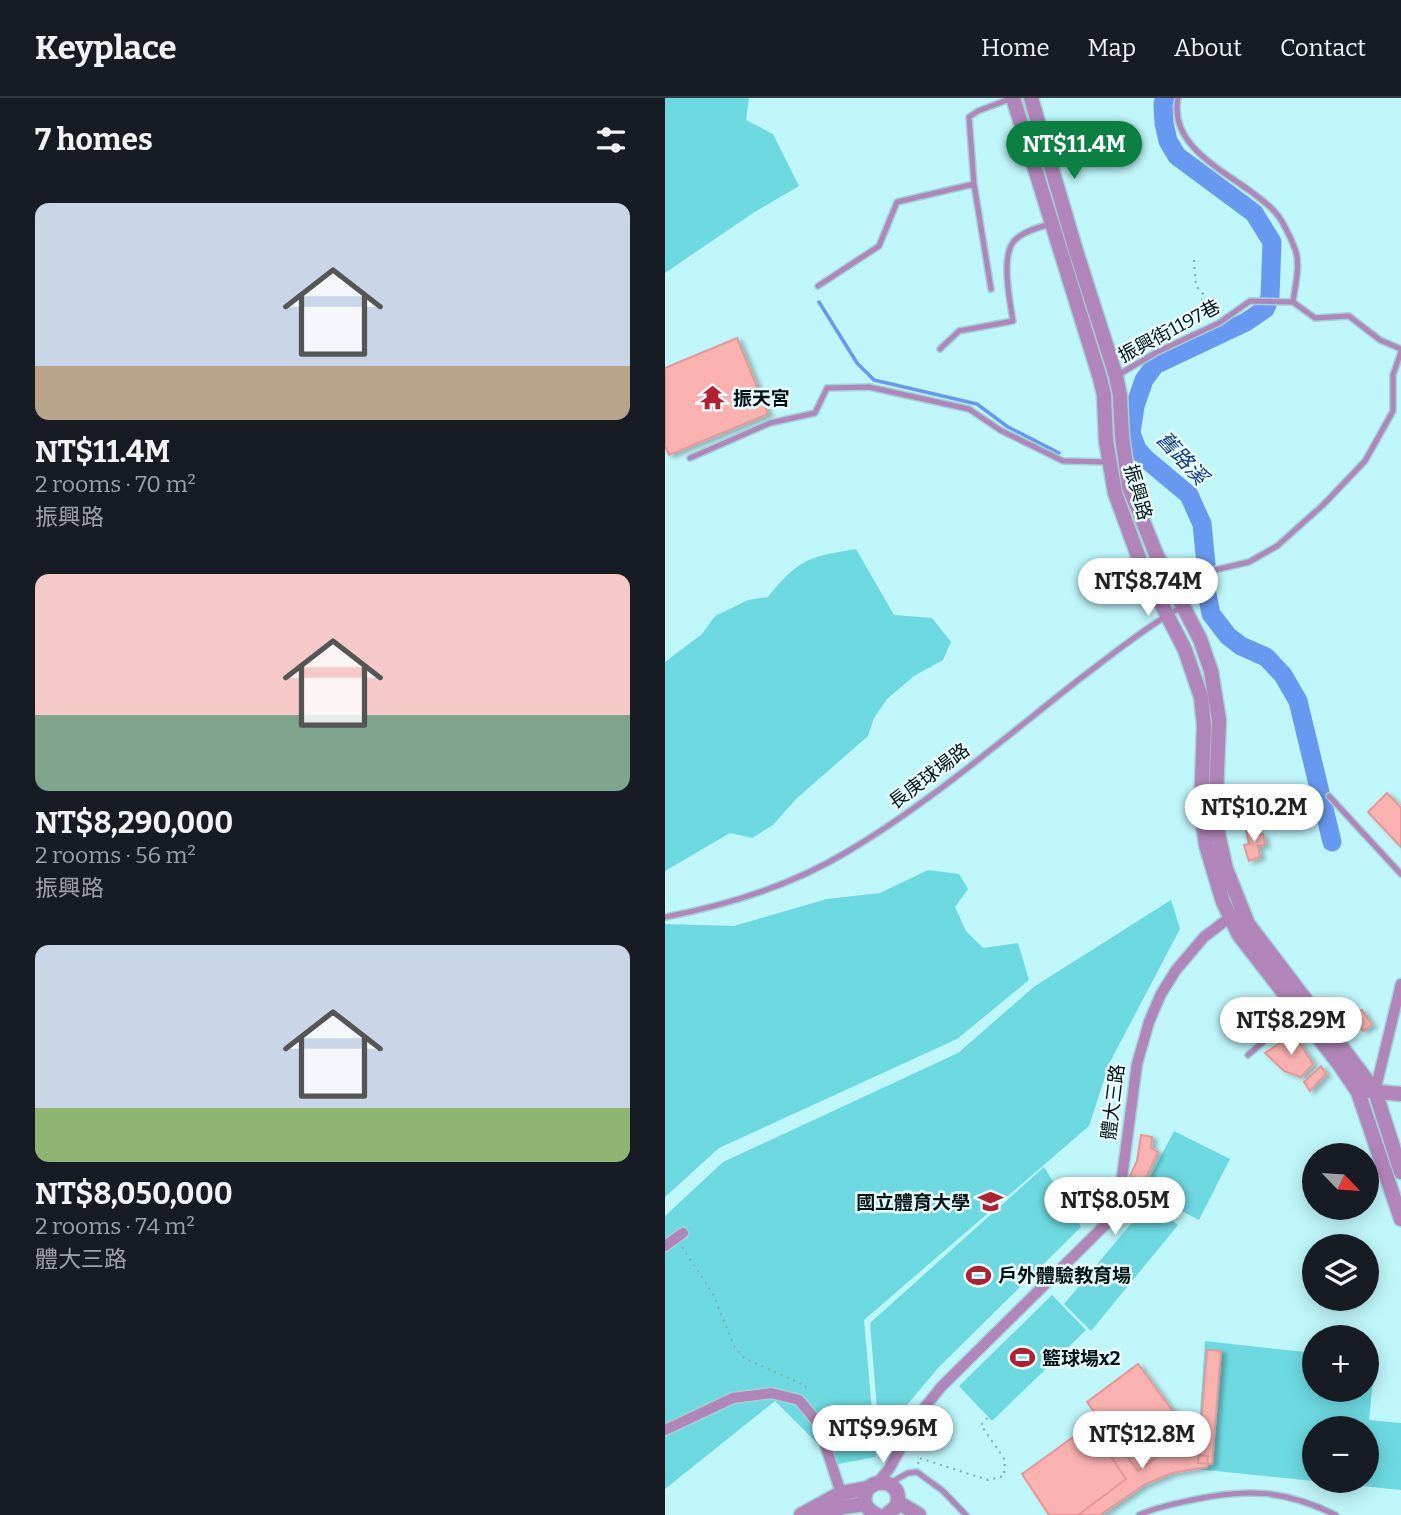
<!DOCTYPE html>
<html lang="en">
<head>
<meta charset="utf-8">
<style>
  body { margin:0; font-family:Bitter,"Noto Sans TC",serif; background:#242831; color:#f1f3f6; height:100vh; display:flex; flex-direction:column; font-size:26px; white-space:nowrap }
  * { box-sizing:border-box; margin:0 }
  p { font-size:23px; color:#9ea1a6 }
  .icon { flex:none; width:38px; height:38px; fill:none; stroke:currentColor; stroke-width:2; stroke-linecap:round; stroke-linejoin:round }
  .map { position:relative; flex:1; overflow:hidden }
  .sheet { display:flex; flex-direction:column; background:#171b24; width:665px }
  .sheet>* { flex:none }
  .needle { width:46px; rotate:115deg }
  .fabs { position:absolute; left:637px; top:1045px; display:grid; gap:14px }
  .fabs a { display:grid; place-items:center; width:77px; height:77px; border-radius:50%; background:#171b24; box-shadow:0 4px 18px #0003; font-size:35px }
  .price { position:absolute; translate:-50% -60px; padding:0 16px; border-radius:24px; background:#fff; color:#222; font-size:23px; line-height:46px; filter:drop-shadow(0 2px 4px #0008) }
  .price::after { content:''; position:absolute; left:50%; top:42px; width:21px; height:16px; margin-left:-10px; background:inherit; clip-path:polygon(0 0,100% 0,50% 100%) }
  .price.active { background:#0b8043; color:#fff }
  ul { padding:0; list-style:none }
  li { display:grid; align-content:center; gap:14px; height:371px; padding:0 35px }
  li span { display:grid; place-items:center; height:217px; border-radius:14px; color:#555 }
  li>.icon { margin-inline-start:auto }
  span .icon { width:126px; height:126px; fill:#fffc; stroke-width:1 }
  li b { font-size:30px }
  h2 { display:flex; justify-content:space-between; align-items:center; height:84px; padding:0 35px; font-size:30px }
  header { display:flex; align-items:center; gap:42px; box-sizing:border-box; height:98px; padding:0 35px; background:#171b24; border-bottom:2px solid #363941 }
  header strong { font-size:33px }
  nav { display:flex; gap:38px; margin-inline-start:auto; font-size:24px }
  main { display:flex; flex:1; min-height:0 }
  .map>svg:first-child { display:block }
  .green { fill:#6cd9e0; fill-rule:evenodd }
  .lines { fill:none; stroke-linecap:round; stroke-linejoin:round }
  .stream { stroke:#6899f0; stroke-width:3.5 }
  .river { stroke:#6899f0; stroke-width:19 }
  .building { fill:#fab2b0; stroke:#e69795; stroke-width:2; filter:url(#shadow) }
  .service-casing { stroke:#a0d2d6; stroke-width:8 }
  .minor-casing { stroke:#a0d2d6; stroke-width:13 }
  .tertiary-casing { stroke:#a0d2d6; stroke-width:17 }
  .path { stroke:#80acaf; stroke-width:2; stroke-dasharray:2 5; stroke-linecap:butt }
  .service { stroke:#b185b9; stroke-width:5 }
  .minor { stroke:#b185b9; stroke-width:10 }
  .tertiary { stroke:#b185b9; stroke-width:14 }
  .labels { text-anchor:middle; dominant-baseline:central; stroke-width:5; stroke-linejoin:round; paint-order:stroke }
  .street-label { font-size:19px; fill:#011517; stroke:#eafcfd }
  .poi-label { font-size:19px; font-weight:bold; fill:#011517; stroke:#eafcfd; text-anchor:start }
  .water-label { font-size:21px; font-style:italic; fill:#103a86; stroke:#eafcfd }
</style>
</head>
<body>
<header>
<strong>Keyplace</strong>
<nav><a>Home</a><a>Map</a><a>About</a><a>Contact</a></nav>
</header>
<main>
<section class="sheet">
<h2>7 homes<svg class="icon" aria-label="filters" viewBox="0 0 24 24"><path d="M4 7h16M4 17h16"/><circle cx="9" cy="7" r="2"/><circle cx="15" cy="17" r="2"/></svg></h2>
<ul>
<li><span style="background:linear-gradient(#c9d6e8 75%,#b9a48a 0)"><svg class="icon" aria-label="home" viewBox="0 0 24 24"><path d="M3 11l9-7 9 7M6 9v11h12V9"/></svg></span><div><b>NT$11.4M</b><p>2 rooms · 70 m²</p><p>振興路</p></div></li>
<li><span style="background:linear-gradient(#f6c9c9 65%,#7fa58c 0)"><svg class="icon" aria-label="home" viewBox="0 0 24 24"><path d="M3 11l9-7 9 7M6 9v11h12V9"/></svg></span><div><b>NT$8,290,000</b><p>2 rooms · 56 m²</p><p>振興路</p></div></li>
<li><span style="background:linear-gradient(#c9d6e8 75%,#8fb573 0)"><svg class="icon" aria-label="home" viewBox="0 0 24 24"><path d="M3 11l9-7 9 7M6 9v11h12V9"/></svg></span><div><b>NT$8,050,000</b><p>2 rooms · 74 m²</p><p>體大三路</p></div></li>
</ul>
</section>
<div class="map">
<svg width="736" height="1417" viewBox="0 0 736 1417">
  <defs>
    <filter id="shadow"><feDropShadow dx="4.5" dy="2.5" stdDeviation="2" flood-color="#0004"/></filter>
  </defs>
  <rect width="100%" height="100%" fill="#bef6fa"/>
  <!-- green -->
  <path class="green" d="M0 0H84L81 22 108 36 134 88 88 115 0 175Z
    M191 451 229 517 267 520 286 544 278 562 249 578 222 601 209 620 203 638 131 701 108 727 87 740 65 735 0 773V564L37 536 50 518 83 502 103 499C134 461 143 459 191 451Z
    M263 772 294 776 303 791 290 809 301 833 318 850 353 845 364 882 292 941 54 1050 0 1099V826L69 828 162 801 215 795Z
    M506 802 515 831 445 964 424 1028 199 1222 211 1359 173 1366 110 1303 0 1391V1118L58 1064 293 955 370 888Z
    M509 1033 565 1061 534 1122 478 1093Z
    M379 1069 416 1129 273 1270 232 1319 214 1336 205 1225Z
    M484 1104 513 1127 426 1233 399 1206Z
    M387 1197 421 1232 327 1323 294 1288Z
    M540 1243 649 1255V1292H702V1260L710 1261 704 1322 736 1325V1392L531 1371ZM649 1330H702V1382H649Z"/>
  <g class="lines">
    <!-- stream -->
    <path class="stream" d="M154 204 192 265 209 282 312 306 343 329 394 355"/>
    <!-- river -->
    <path class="river" d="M500 0 498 6 499 25 503 43 512 58 589 115 607 144 605 199 600 211 581 224 490 267 479 282 470 308 466 335 472 351 481 361 524 397 537 426 541 466 540 486 546 516 563 538 576 548 601 559 618 577 633 603 667 744"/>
  </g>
  <!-- building -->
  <path class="building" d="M72 240 103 316 4 357 0 348V270Z
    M722 695 736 710V749L703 714Z
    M590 728 592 738 598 736 600 747 593 748 595 759 584 763 579 747 584 746 581 732Z
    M697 912 707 927 698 933 687 917Z
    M629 936 648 966 636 979 619 973 600 955Z
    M656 968 661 976 645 993 639 984Z
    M476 1037 487 1039 486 1050 493 1054 479 1084 465 1078 472 1063Z
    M542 1252 556 1253 547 1366 533 1365Z
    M473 1266 524 1335 473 1373 422 1304Z
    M425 1327 461 1381 413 1417H384L357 1376Z
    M442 1331 473 1373 514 1342 523 1356 543 1358 542 1369 507 1375 479 1387 435 1417H413L461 1381 432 1338Z"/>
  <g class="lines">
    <defs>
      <path id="service" d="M513 0C502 56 578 79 609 113 617 121 626 140 630 151 636 166 630 188 628 204L650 220 684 218 715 242 736 251
        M309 86 326 191
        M153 188 214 148 232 104 309 86 304 19 313 13 345 1
        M275 251 294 233 348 223C345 204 335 156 350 142 359 133 374 129 386 126
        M453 277 492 254 554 225 585 203 628 204
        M25 360 105 325 150 315 162 290 204 289 304 311 335 332 398 363 444 364
        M503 478 528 477 584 464 612 448 658 407 700 363 728 313V277L736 254
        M664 698 736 776
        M0 819C63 807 125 788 180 755 259 709 336 643 407 587 442 560 477 532 516 509
        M583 957 633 914
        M225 1385 243 1375 252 1374 278 1393 301 1417
        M474 1417C491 1409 509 1406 527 1402 582 1390 620 1392 671 1417"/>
      <path id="minor" d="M710 993 736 886
        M0 1148 18 1135
        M0 1332 68 1300 106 1295 134 1302 153 1325 176 1395
        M213 1384 224 1371 256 1314 276 1289 440 1127 454 1102 472 966 484 924 496 896 511 872 539 839 564 820"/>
      <path id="tertiary" d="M348 0 435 280 439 297 441 343 450 395 476 466 520 552 536 599 539 628 536 711 541 747 558 804 574 837 674 966 693 994 736 1121
        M366 0 411 153 451 278 455 298 457 338 464 389 492 458 535 541 546 573 554 622 550 722 561 771 583 826 710 993 736 1074
        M705 993 736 996
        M233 1404 254 1417
        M136 1417 176 1395 203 1390
        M157 1417 178 1409 200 1406
        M212 1417C206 1414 202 1411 200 1405 194 1377 243 1378 231 1409L221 1417"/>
    </defs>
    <!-- service casing -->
    <use href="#service" class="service-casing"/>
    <!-- minor casing -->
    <use href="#minor" class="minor-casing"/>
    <!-- tertiary casing -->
    <use href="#tertiary" class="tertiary-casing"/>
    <!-- path -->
    <path class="path" d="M529 162 531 188 538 196 533 225
      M17 1149 48 1196 69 1248 79 1260 141 1288 139 1292
      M253 1366 254 1360 323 1382 339 1378 340 1362 316 1327 323 1319"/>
    <!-- service -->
    <use href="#service" class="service"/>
    <!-- minor -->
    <use href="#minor" class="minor"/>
    <!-- tertiary -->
    <use href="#tertiary" class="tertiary"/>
  </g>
  <!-- icons -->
  <defs>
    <symbol id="temple-bare" viewBox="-9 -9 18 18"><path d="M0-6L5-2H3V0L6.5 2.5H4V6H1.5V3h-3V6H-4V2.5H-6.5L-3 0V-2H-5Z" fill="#b32032" stroke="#eafcfd" stroke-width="2.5" paint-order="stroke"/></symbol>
    <symbol id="school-bare" viewBox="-9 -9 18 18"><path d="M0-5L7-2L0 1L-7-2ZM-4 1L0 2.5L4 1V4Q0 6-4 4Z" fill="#b32032" stroke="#eafcfd" stroke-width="2.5" paint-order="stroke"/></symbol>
    <symbol id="stadium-bare" viewBox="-9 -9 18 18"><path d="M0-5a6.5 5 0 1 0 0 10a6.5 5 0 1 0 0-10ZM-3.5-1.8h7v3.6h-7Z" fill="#b32032" stroke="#eafcfd" stroke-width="2.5" paint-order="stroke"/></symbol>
  </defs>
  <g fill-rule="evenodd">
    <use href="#temple-bare" x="30" y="282" width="35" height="35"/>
    <use href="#school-bare" x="308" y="1086" width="35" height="35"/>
    <use href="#stadium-bare" x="296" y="1160" width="35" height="35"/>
    <use href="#stadium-bare" x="340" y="1242" width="35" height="35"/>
  </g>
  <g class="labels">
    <!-- street labels -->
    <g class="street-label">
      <text transform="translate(504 233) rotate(-28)">振興街1197巷</text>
      <text transform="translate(473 394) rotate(74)">振興路</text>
      <text transform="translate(264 678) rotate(-37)">長庚球場路</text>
      <text transform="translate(448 1004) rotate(-83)">體大三路</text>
    </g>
    <!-- poi labels -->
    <g class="poi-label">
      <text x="68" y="300">振天宮</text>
      <text x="305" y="1104" text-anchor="end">國立體育大學</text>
      <text x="333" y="1177">戶外體驗教育場</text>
      <text x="377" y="1260">籃球場x2</text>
    </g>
    <!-- water labels -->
    <g class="water-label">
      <text transform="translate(517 360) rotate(47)">舊路溪</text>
    </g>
  </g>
</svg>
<div class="fabs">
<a><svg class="needle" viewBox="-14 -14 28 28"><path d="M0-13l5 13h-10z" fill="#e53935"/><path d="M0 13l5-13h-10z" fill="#9ea1a6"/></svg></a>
<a><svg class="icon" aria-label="layers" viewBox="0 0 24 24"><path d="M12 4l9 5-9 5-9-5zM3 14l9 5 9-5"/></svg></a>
<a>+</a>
<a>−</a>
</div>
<b class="price active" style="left:409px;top:83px">NT$11.4M</b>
<b class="price" style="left:483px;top:520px">NT$8.74M</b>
<b class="price" style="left:589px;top:746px">NT$10.2M</b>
<b class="price" style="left:626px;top:959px">NT$8.29M</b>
<b class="price" style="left:450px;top:1139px">NT$8.05M</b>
<b class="price" style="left:218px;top:1367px">NT$9.96M</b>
<b class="price" style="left:477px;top:1373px">NT$12.8M</b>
</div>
</main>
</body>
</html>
